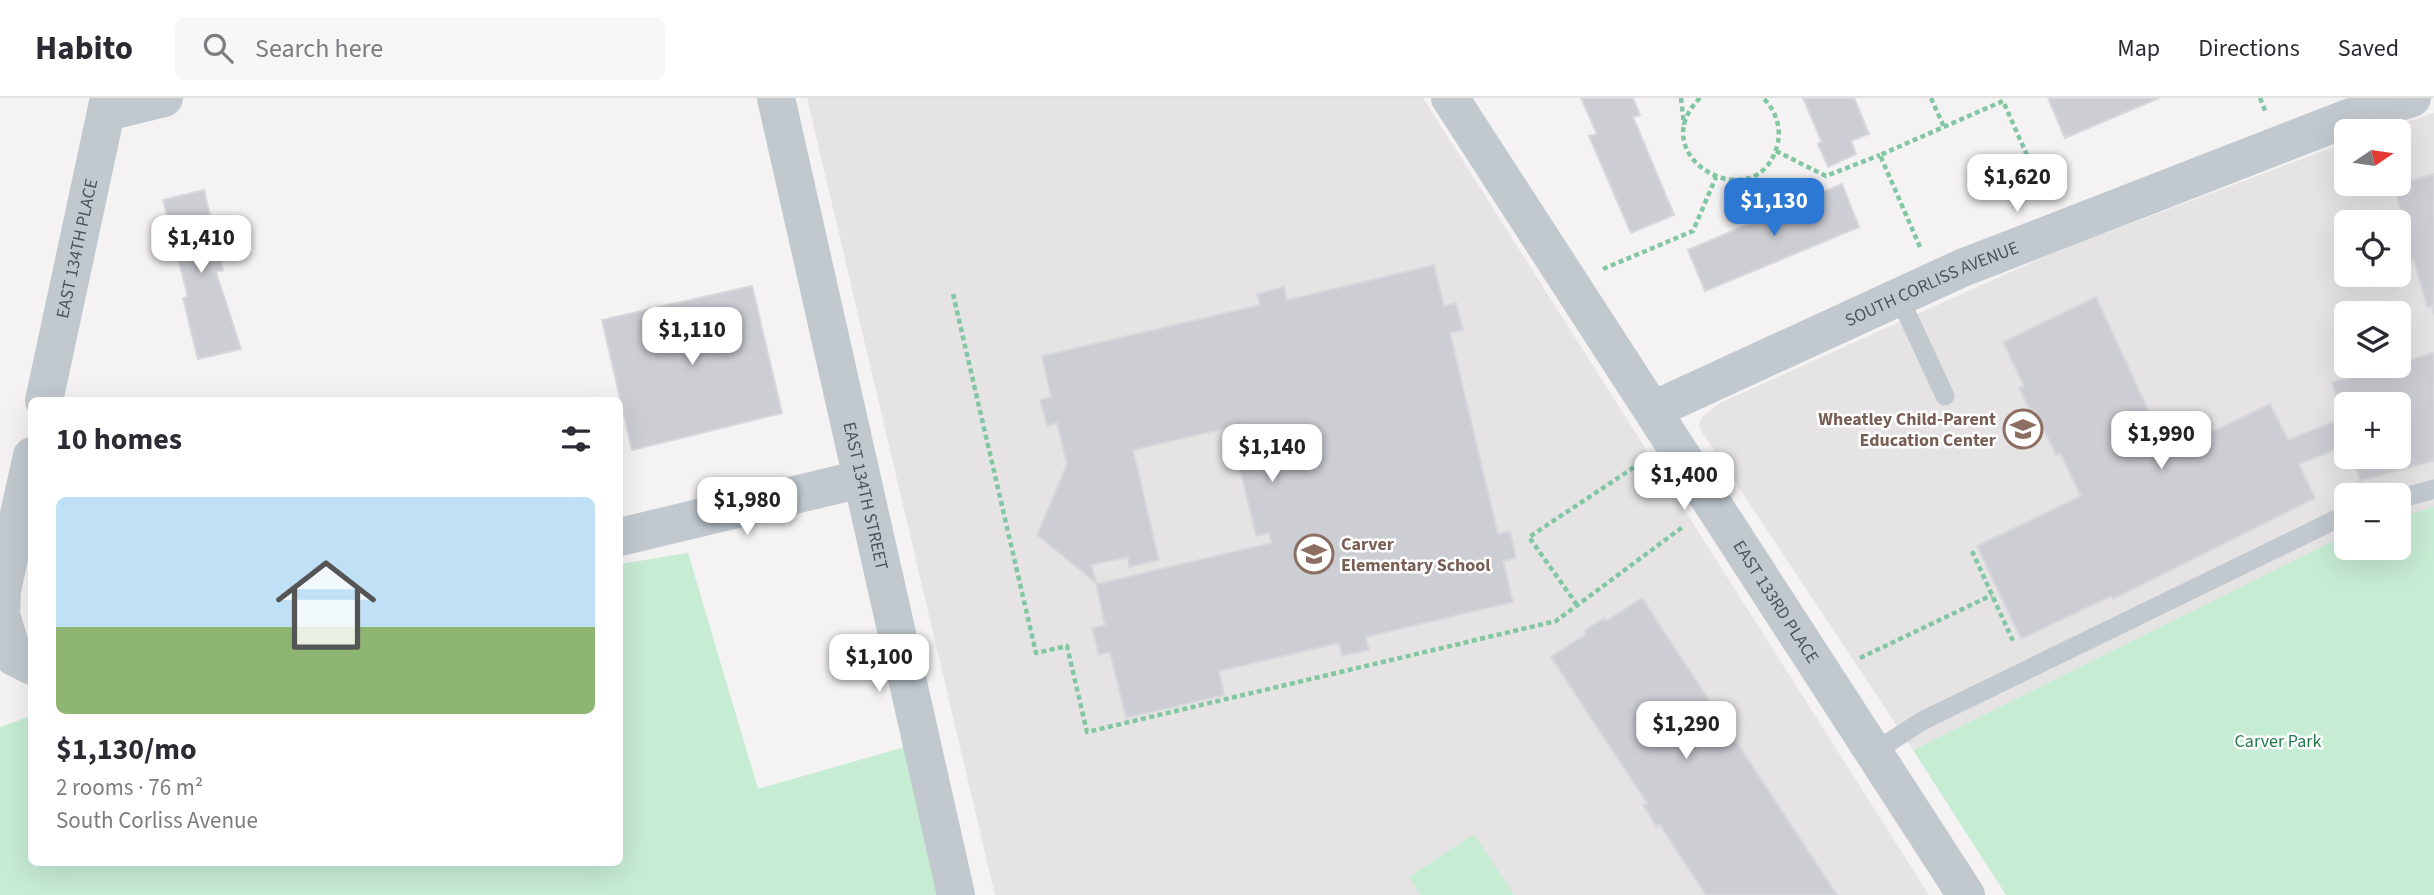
<!DOCTYPE html>
<html lang="en">
<head>
<meta charset="utf-8">
<style>
  body { margin:0; font-family:"Source Sans 3",sans-serif; background:#f7f7f7; color:#2b2b33; height:100vh; display:flex; flex-direction:column; font-size:26px; white-space:nowrap }
  * { box-sizing:border-box; margin:0 }
  p { font-size:23px; color:#7c7c81 }
  .icon { flex:none; width:38px; height:38px; fill:none; stroke:currentColor; stroke-width:2; stroke-linecap:round; stroke-linejoin:round }
  .map { position:relative; flex:1; overflow:hidden }
  .side { position:absolute; left:28px; top:299px; width:595px; height:469px; display:flex; flex-direction:column; background:#fff; border-radius:10px; box-shadow:0 7px 28px #0002 }
  .side>* { flex:none }
  .needle { width:46px; rotate:77deg }
  .tools { position:absolute; left:2334px; top:21px; display:grid; gap:14px }
  .tools a { display:grid; place-items:center; width:77px; height:77px; border-radius:10px; background:#fff; box-shadow:0 7px 28px #0002; font-size:35px }
  .price { position:absolute; translate:-50% -60px; padding:0 16px; border-radius:14px; background:#fff; color:#222; font-size:23px; line-height:46px; filter:drop-shadow(0 2px 4px #0008) }
  .price::after { content:''; position:absolute; left:50%; top:42px; width:21px; height:16px; margin-left:-10px; background:inherit; clip-path:polygon(0 0,100% 0,50% 100%) }
  .price.on { background:#2d78d3; color:#fff }
  ul { padding:0; list-style:none }
  li { display:grid; align-content:center; gap:14px; height:371px; padding:0 28px }
  li span { display:grid; place-items:center; height:217px; border-radius:10px; color:#555 }
  li>.icon { margin-inline-start:auto }
  span .icon { width:126px; height:126px; fill:#fffc; stroke-width:1 }
  li b { font-size:30px }
  h2 { display:flex; justify-content:space-between; align-items:center; height:84px; padding:0 28px; font-size:30px }
  header { display:flex; align-items:center; gap:42px; box-sizing:border-box; height:98px; padding:0 35px; background:#fff; border-bottom:2px solid #e1e1e2 }
  header strong { font-size:33px }
  nav { display:flex; gap:38px; margin-inline-start:auto; font-size:24px }
  .search { width:490px; height:63px; background:#f7f7f7; display:flex; align-items:center; gap:18px; box-sizing:border-box; padding:0 24px; border-radius:10px; color:#7c7c81; font-size:26px }
  .map>svg:first-child { display:block }
  .education { fill:#e5e3e3; fill-rule:evenodd }
  .green { fill:#c6ecd4 }
  .building { fill:#cdced4; stroke:#d7d8dc; stroke-width:2; fill-rule:evenodd }
  .lines { fill:none; stroke-linecap:round; stroke-linejoin:round }
  .path { stroke:#81c7a4; stroke-width:4.5; stroke-dasharray:5 3.5; stroke-linecap:butt }
  .service { stroke:#c1c9cf; stroke-width:19 }
  .minor { stroke:#c1c9cf; stroke-width:38 }
  .labels { text-anchor:middle; dominant-baseline:central; stroke-width:5; stroke-linejoin:round; paint-order:stroke }
  .street-label { font-size:18px; fill:#4b555e; stroke:#fff }
  .education-label { font-size:18px; font-weight:bold; fill:#785e54; stroke:#fff; text-anchor:end }
  .park-label { font-size:18px; fill:#227a4c; stroke:#fff }
</style>
</head>
<body>
<header>
<strong>Habito</strong>
<div class="search"><svg class="icon" aria-label="search" viewBox="0 0 24 24"><circle cx="10" cy="10" r="6"/><path d="M15 15l6 6"/></svg>Search here</div>
<nav><a>Map</a><a>Directions</a><a>Saved</a></nav>
</header>
<div class="map">
<svg width="2434" height="797" viewBox="0 0 2434 797">
  <rect width="100%" height="100%" fill="#f4f2f2"/>
  <!-- education -->
  <path class="education" d="M807 0H1423L1929 797H995Z
    M2434 15V409L2399 419V397H2347V436L1913 652 1702 334 1699 328 1702 319 1720 305 2053 155 2347 44V86H2399V33H2377ZM2347 124H2399V177H2347ZM2347 215H2399V268H2347ZM2347 306H2399V359H2347Z"/>
  <!-- green -->
  <path class="green" d="M2434 409V797H2006L1913 652 2347 436V450H2399V419Z
    M688 455 758 691 905 649 942 797H0V629L31 618 32 765H620V466Z
    M1474 736 1514 797H1421L1409 779Z"/>
  <!-- building -->
  <path class="building" d="M1581 0H1633L1640 17 1633 19 1674 117 1631 135 1589 38 1597 36Z
    M1803 0H1854L1869 36 1851 43 1856 56 1828 69 1818 46 1822 44Z
    M2048 0H2159L2065 40Z
    M2434 76V217L2432 208 2427 209 2414 162H2409L2402 136 2406 135 2394 87Z
    M1842 86 1859 129 1705 193 1688 152Z
    M204 92 223 172 216 174 241 251 198 261 183 200 188 199 163 102Z
    M1434 167 1444 208 1456 205 1463 232 1450 235 1498 436 1510 433 1516 460 1503 463 1513 504 1366 539 1369 552 1342 558 1339 545 1219 573 1224 597 1126 620 1110 554 1099 557 1092 530 1105 527 1096 485 1037 437 1067 366 1057 325 1047 328 1040 302 1051 299 1042 258 1260 207 1257 196 1284 189 1287 202ZM1244 326 1246 336 1233 340 1256 438 1269 435 1271 445 1097 486 1091 467 1128 459 1129 469 1159 462 1133 352Z
    M752 188 782 315 632 352 602 222Z
    M2096 199 2168 355 2270 306 2288 342 2343 320 2332 284 2399 268V265L2434 255V363L2360 383 2353 359H2399V306H2347V347L2299 366 2315 400 2113 501 2111 498 2021 541 1977 448 2081 398 2060 355 2056 357 2035 313 2031 314 2019 290 2024 288 2003 244Z
    M1642 500 1837 797H1706L1660 727 1657 729 1643 707 1647 705 1551 559 1586 536 1584 533 1604 520 1606 523Z"/>
  <g class="lines">
    <!-- path -->
    <path class="path" d="M1681 0 1684 27
      M1700 0C1639 60 1761 125 1778 44 1781 28 1775 11 1763 0
      M1931 0 1944 29
      M2260 0 2266 15
      M1776 53 1826 78 1880 57
      M1920 149 1880 57 2003 3 2046 100
      M1603 171 1693 133 1716 79
      M953 196 1036 555 1067 548 1087 634 1556 523 1684 428
      M1972 453 2013 543
      M1577 507 1529 439 1642 364
      M1860 560 1992 497"/>
    <!-- service -->
    <path class="service" d="M1899 199 1945 298
      M2399 401 2434 391
      M1874 654 1922 623 2347 416"/>
    <!-- minor -->
    <g class="minor">
      <path id="s1" d="M776 0 956 797"/>
      <path id="s2" d="M1450 0 1966 797"/>
      <path d="M107 14 164 0"/>
      <path id="s3" d="M44 303 109 0"/>
      <path id="s4" d="M1653 312 1962 170 2351 19 2412 0"/>
      <path d="M32 358 2 492 1 517 14 559 32 568"/>
      <path d="M620 439 861 381"/>
    </g>
  </g>
  <!-- icons -->
  <defs>
    <symbol id="school-ring" viewBox="-11 -11 22 22"><circle r="9.5" fill="#fff" stroke="#8d6e63" stroke-width="1.5"/><path d="M0-5L7-2L0 1L-7-2ZM-4 1L0 2.5L4 1V4Q0 6-4 4Z" fill="#8d6e63"/></symbol>
  </defs>
  <g fill-rule="evenodd">
    <use href="#school-ring" x="2001" y="309" width="44" height="44"/>
    <use href="#school-ring" x="1292" y="434" width="44" height="44"/>
  </g>
  <g class="labels">
    <!-- street labels -->
    <g class="street-label">
      <text stroke="none"><textPath href="#s3" startOffset="156">EAST 134TH PLACE</textPath></text>
      <text stroke="none"><textPath href="#s4" startOffset="306">SOUTH CORLISS AVENUE</textPath></text>
      <text stroke="none"><textPath href="#s1" startOffset="408">EAST 134TH STREET</textPath></text>
      <text stroke="none"><textPath href="#s2" startOffset="600">EAST 133RD PLACE</textPath></text>
    </g>
    <!-- education labels -->
    <g class="education-label">
      <text x="1996" y="321">Wheatley Child-Parent<tspan x="1996" dy="21">Education Center</tspan></text>
      <text x="1341" y="446" text-anchor="start">Carver<tspan x="1341" dy="21">Elementary School</tspan></text>
    </g>
    <!-- park labels -->
    <g class="park-label">
      <text x="2278" y="643">Carver Park</text>
    </g>
  </g>
</svg>
<div class="tools">
<a><svg class="needle" viewBox="-14 -14 28 28"><path d="M0-13l5 13h-10z" fill="#e53935"/><path d="M0 13l5-13h-10z" fill="#7c7c81"/></svg></a>
<a><svg class="icon" aria-label="locate" viewBox="0 0 24 24"><circle cx="12" cy="12" r="6"/><path d="M12 2v4M12 18v4M2 12h4M18 12h4"/></svg></a>
<a><svg class="icon" aria-label="layers" viewBox="0 0 24 24"><path d="M12 4l9 5-9 5-9-5zM3 14l9 5 9-5"/></svg></a>
<a>+</a>
<a>−</a>
</div>
<b class="price" style="left:2017px;top:116px">$1,620</b>
<b class="price on" style="left:1774px;top:140px">$1,130</b>
<b class="price" style="left:201px;top:177px">$1,410</b>
<b class="price" style="left:692px;top:269px">$1,110</b>
<b class="price" style="left:2161px;top:373px">$1,990</b>
<b class="price" style="left:1272px;top:386px">$1,140</b>
<b class="price" style="left:1684px;top:414px">$1,400</b>
<b class="price" style="left:747px;top:439px">$1,980</b>
<b class="price" style="left:879px;top:596px">$1,100</b>
<b class="price" style="left:1686px;top:663px">$1,290</b>
<section class="side">
<h2>10 homes<svg class="icon" aria-label="filters" viewBox="0 0 24 24"><path d="M4 7h16M4 17h16"/><circle cx="9" cy="7" r="2"/><circle cx="15" cy="17" r="2"/></svg></h2>
<ul>
<li><span style="background:linear-gradient(#bfe0f5 60%,#8fb573 0)"><svg class="icon" aria-label="home" viewBox="0 0 24 24"><path d="M3 11l9-7 9 7M6 9v11h12V9"/></svg></span><div><b>$1,130/mo</b><p>2 rooms · 76 m²</p><p>South Corliss Avenue</p></div></li>
</ul>
</section>
</div>
</body>
</html>
